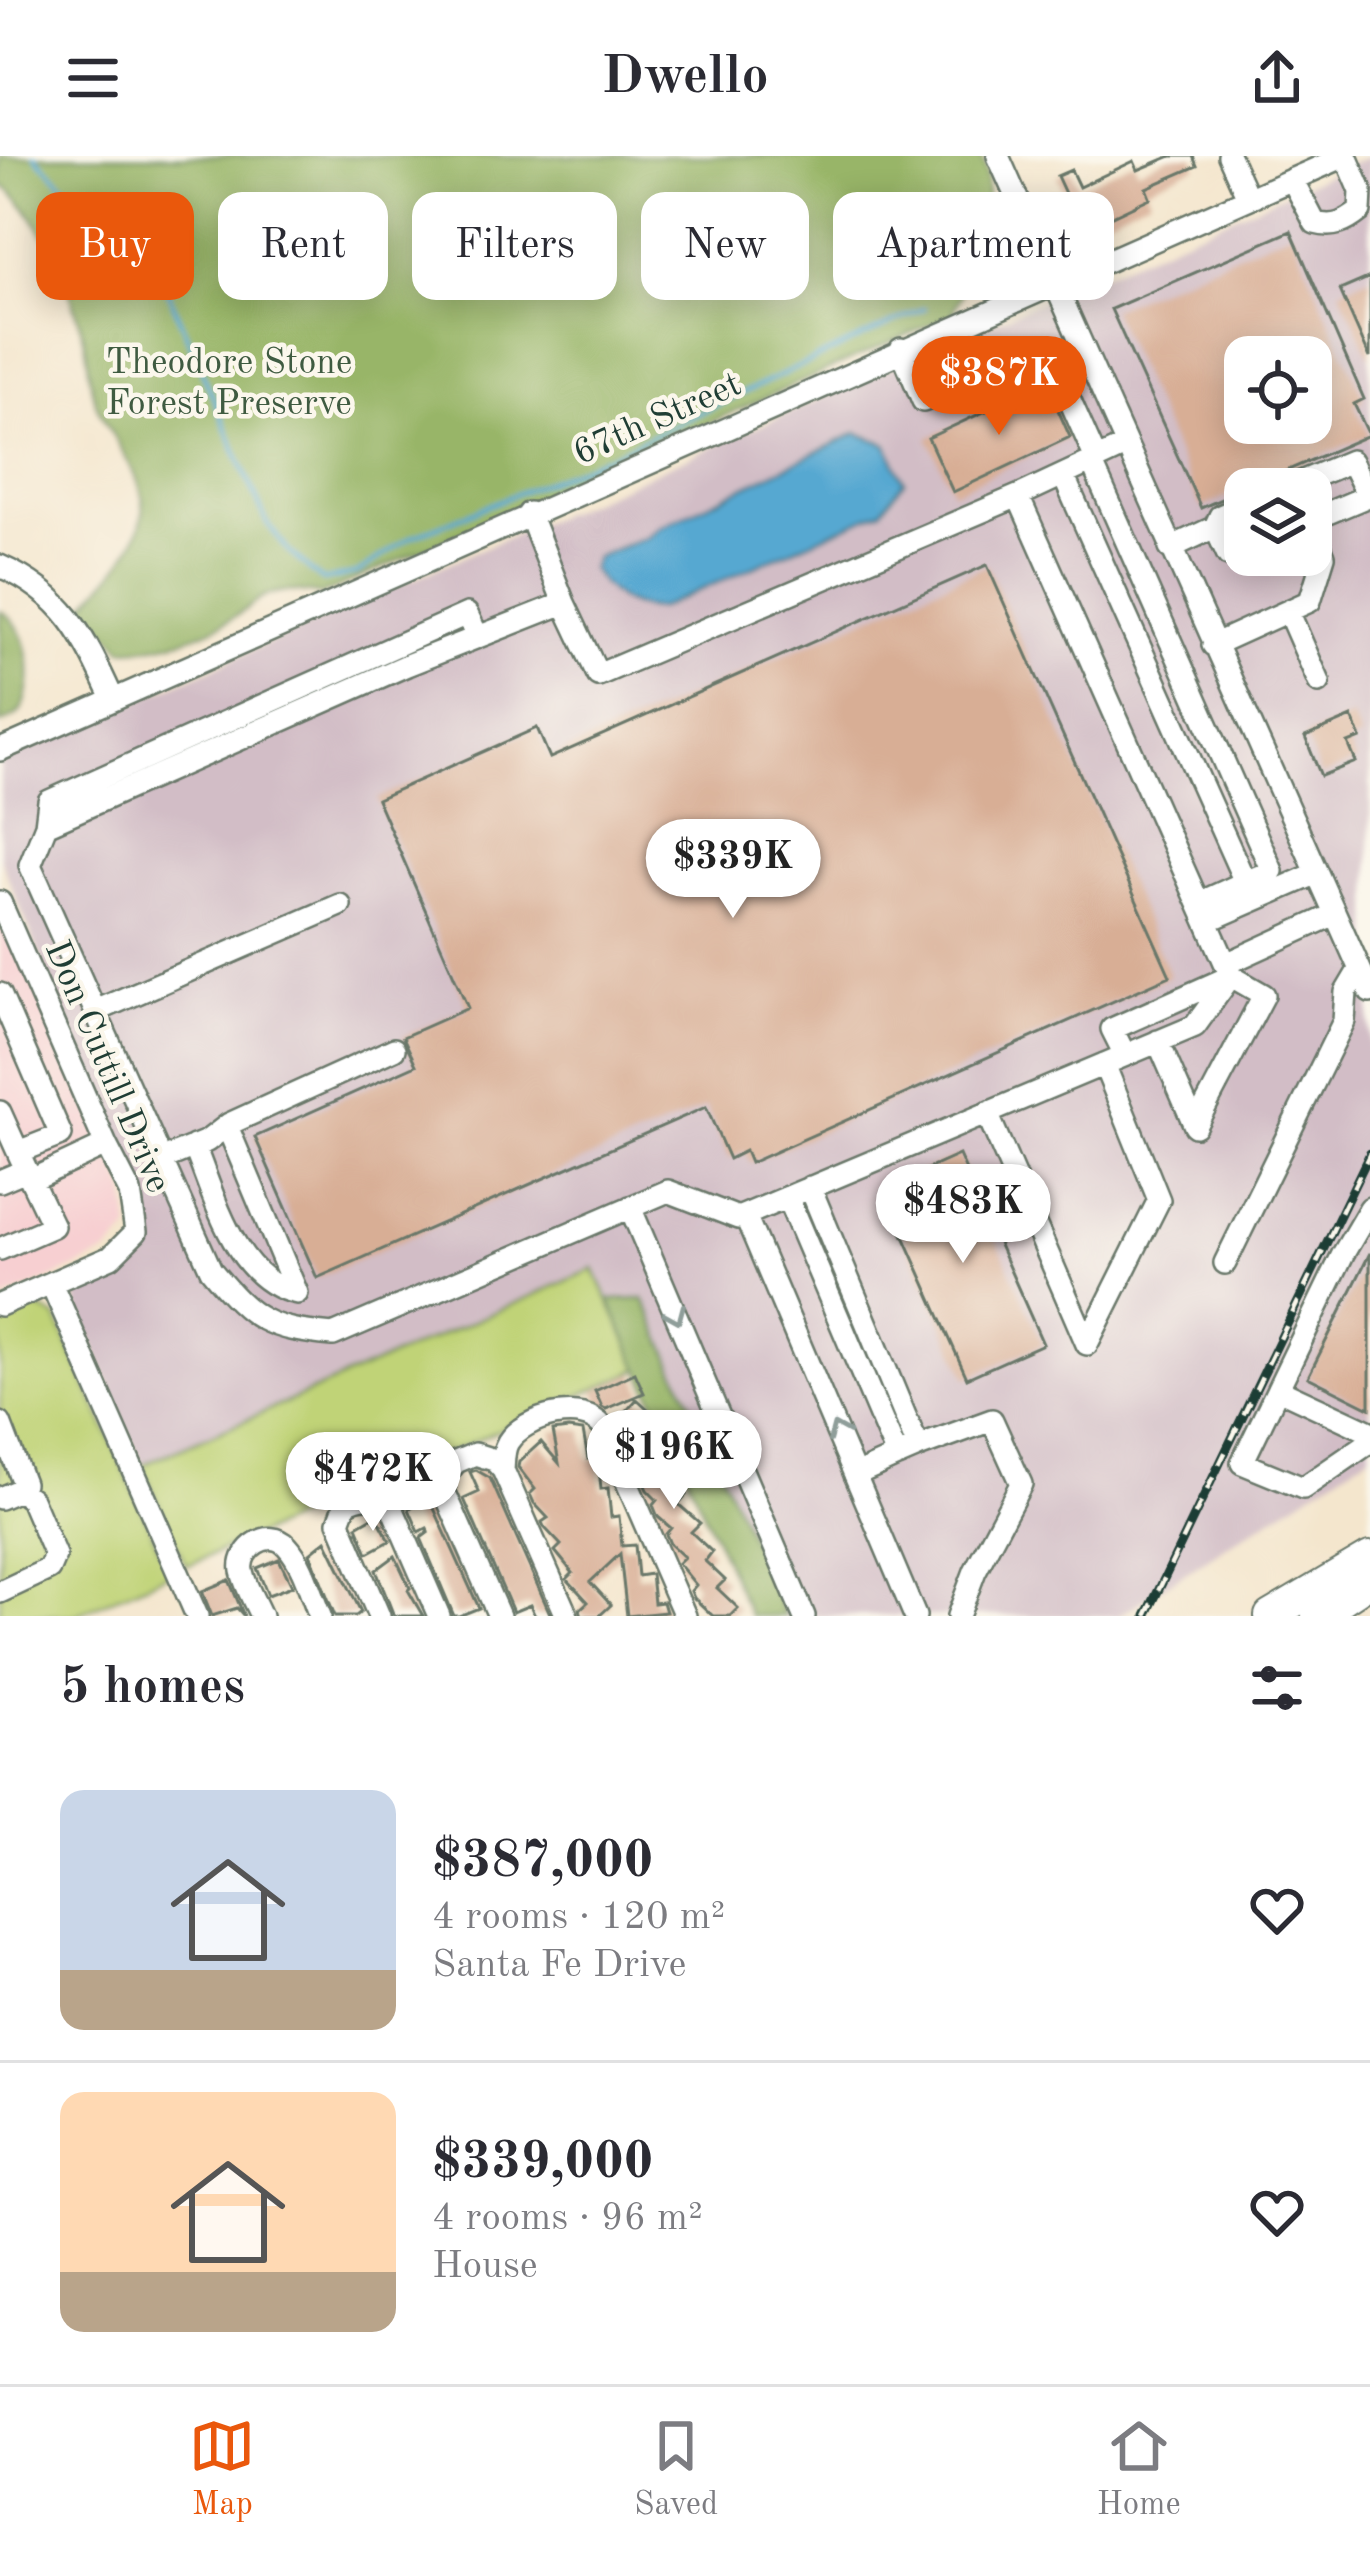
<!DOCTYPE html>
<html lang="en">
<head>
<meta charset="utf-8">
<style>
  body { margin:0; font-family:"Old Standard TT",serif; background:#f7f7f7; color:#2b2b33; height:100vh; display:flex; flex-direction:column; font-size:45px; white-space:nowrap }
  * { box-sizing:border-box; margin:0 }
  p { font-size:39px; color:#7c7c81 }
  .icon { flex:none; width:66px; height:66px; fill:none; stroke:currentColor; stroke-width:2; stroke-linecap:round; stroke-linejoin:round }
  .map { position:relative; height:1460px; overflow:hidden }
  .sheet { display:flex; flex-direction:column; background:#fff; flex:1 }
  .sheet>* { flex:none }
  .top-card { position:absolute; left:36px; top:36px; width:1299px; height:108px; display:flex; gap:24px }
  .controls { position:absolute; left:1224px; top:180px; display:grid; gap:24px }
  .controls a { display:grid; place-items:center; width:108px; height:108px; border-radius:24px; background:#fff; box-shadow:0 6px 30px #0003; font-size:60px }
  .price { position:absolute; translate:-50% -102px; padding:0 27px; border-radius:42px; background:#fff; color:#222; font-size:39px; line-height:78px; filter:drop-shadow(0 3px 6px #0008) }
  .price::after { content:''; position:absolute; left:50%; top:72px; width:36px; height:27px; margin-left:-18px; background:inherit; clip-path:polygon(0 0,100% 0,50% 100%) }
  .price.selected { background:#ea580c; color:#fff }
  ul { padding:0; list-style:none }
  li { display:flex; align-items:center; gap:36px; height:300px; padding:0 60px }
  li+li { border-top:3px solid #e1e1e2 }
  li span { display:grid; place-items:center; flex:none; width:336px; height:240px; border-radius:24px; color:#555 }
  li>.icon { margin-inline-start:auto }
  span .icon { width:144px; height:144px; fill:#fffc; stroke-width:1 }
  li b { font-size:51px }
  h2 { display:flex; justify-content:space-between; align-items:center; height:144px; padding:0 60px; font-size:51px }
  .chip { padding:0 42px; border-radius:24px; background:#fff; box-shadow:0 6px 30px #0003; font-size:42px; line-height:108px }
  .chip.selected { background:#ea580c; color:#fff }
  header { display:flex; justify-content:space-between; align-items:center; height:156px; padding:0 60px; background:#fff; font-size:54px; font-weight:700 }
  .tab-bar { display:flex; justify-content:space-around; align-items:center; height:168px; border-top:3px solid #e1e1e2; background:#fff; font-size:33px; color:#7c7c81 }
  .tab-bar a { display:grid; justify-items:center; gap:6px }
  .tab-bar .selected { color:#ea580c }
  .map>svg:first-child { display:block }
  .built { fill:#f7cfd1 }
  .industrial { fill:#d2bdc6; fill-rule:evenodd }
  .green { fill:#c0d377; stroke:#708856; stroke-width:3 }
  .forest { fill:#98b568; stroke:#5c794e; stroke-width:3 }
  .water { fill:#57a8d1; stroke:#3b7282; stroke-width:3 }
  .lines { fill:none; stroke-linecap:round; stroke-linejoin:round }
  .stream { stroke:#57a8d1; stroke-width:4.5 }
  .building { fill:#d8ae95; fill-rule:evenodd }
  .minor-casing { stroke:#6a786a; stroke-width:26 }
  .highway-casing { stroke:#6a786a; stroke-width:34 }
  .minor { stroke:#fff; stroke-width:21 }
  .highway { stroke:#fff; stroke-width:30 }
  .rail-casing { stroke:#1f3d34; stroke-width:9 }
  .rail { stroke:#fbf7ec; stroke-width:4.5; stroke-dasharray:14; stroke-linecap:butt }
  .oneway { stroke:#8f9e9a }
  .labels { text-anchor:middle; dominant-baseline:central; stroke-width:9; stroke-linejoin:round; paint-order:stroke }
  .park-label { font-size:36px; fill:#3f5b41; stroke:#fbf7ec }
  .street-label { font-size:36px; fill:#1f3d34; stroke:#fbf7ec }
</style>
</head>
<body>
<header><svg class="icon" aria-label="menu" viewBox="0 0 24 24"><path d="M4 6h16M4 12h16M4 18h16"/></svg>Dwello<svg class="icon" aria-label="share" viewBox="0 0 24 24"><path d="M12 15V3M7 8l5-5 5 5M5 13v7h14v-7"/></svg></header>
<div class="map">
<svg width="1370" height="1460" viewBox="0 0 1370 1460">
  <rect width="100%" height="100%" fill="#fbf7ec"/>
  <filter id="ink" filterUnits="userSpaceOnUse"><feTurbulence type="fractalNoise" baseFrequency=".00833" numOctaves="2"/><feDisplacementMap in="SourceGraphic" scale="24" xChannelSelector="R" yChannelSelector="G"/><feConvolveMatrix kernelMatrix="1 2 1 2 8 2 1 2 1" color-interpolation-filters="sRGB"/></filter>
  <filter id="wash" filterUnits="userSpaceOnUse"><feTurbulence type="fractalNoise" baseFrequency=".004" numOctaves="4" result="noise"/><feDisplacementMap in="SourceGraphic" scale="48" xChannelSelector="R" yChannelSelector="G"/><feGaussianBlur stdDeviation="2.7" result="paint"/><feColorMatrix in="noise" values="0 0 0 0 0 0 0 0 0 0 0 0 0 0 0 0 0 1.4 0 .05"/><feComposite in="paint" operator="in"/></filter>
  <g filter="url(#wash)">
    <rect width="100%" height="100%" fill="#f4e6cd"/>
    <!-- built -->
    <path class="built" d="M0 749 126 1035 130 1075 106 1098 0 1145Z"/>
    <!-- industrial -->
    <path class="industrial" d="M1370 0V1298L1118 1460H750L594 1113 142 1309 77 1150V1137L81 1130 124 1109 135 1098 145 1084V1056L0 702V606ZM1245 201H1311V267H1245ZM1245 333H1311V399H1245Z"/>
    <!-- green -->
    <path class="green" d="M594 1113 640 1213 186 1410 142 1309Z
      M31 1152 41 1153 56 1161 170 1417 74 1460H0V1163Z"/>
    <!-- forest -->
    <path class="forest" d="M0 0H981L986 14 988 60 976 79 975 108 952 159 321 439C258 426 265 448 216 471 186 485 156 492 123 493L84 450C109 422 136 397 143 358 149 321 103 274 94 241 88 221 89 198 83 178 69 126 44 60 0 27Z
      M0 455C30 469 36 523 23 551 18 561 9 564 0 568Z
      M644 1143 785 1460H750L609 1144Z"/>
    <!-- water -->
    <path class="water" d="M857 277 887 288 904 325 882 354 659 452C628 454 608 438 591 413L596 401 647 381 658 372Z"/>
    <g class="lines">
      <!-- stream -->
      <path class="stream" d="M35 0 98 62 149 92 267 367 289 396 323 425 358 417 409 382 608 300 925 152"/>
    </g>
    <g id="blocks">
      <!-- building -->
      <path class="building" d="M1171 0H1193L1197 10 1146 32 1150 42 1068 81 1054 50 1068 44 1057 20 1071 14 1079 31 1134 5 1138 14Z
        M1291 75 1364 243 1354 248 1369 279 1201 352 1111 153ZM1245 201H1311V267H1245Z
        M1370 121V202L1340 134Z
        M1046 227 1070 281 953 336 928 282Z
        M987 409 1170 820 750 1007 745 995 729 1003 706 951 317 1122 255 981 416 909 403 881 468 852 377 643 537 572 550 602Z
        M1352 561 1361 582 1348 587 1356 606 1321 620 1305 581Z
        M959 999 1043 1188 967 1222 883 1033Z
        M1370 1097V1252L1308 1221Z
        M635 1217 644 1237 606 1253 602 1251 595 1235Z
        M637 1243 648 1253 641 1261 662 1280 652 1291 674 1311 666 1320 686 1339 678 1348 700 1367 691 1376 712 1396 705 1405 725 1424 717 1432 738 1452 730 1460H713L694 1442 691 1435 696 1429 678 1407 684 1401 670 1388 666 1378 671 1372 658 1361 653 1349 657 1344 647 1334 641 1320 647 1313 632 1300 617 1266Z
        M568 1273 583 1275 588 1303 598 1302 601 1333 608 1332 611 1361 619 1360 622 1390 635 1389 638 1420 651 1418 654 1447 663 1446 666 1456 627 1460 620 1398 590 1426 611 1449 599 1460H582L580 1453 588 1446 567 1423 573 1417 555 1395 561 1389 544 1371 542 1366 548 1362 534 1347 530 1338 535 1333 518 1311 519 1306 541 1286 559 1307 553 1275Z
        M476 1314 490 1322 551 1460H535L530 1449 513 1456 464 1343 479 1336 470 1316Z
        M428 1339 479 1452 459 1460H454L421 1382 429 1376 427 1372 419 1376 409 1353Z
        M376 1359 390 1385 368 1397 357 1370Z
        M326 1384 361 1456 356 1460H335L310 1397Z
        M395 1400 410 1432 408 1434 423 1460H394L376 1414Z
        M279 1403 292 1430 268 1439 257 1412Z
        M229 1424 244 1460 237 1452 212 1460 202 1435Z"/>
    </g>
  </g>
  <g filter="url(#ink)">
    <use href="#blocks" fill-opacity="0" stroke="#6a786a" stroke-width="3"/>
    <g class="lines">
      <defs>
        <path id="minor" d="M998 0 1370 836
          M1229 0 1248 42
          M1292 23 1315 67C1334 72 1345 67 1360 55L1361 35 1346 0
          M901 193 923 245 1034 199 1053 206 1096 303
          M1091 305 1272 715 1245 726
          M1063 319 1245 726 1199 747
          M1284 333 1351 305 1368 340 1311 364
          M529 357 564 447 407 509 46 669 30 709 211 1114C253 1165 268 1173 333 1179L668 1035 738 1062 1195 870 1231 820 1018 340 1125 290
          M1215 371 1220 360 1245 349
          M1170 392 1215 371 1228 399 1245 392
          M0 410C65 439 84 480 112 541
          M564 447 598 519 1018 340
          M1288 455 1319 526
          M1213 489 1310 445 1324 400 1311 366
          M0 594 1345 0
          M46 669 49 645 467 458 478 481
          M0 746 106 989 130 1036 136 1076 111 1101 0 1149
          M1207 765 1315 718
          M1226 808 1333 759
          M0 838 61 979 18 996 31 1024 106 989
          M96 855 340 749
          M1125 899 1112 873 1231 820 1264 839 1195 970 1158 885
          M0 956 18 996
          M987 957 1087 1188 1159 1044 1104 908
          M194 990C215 1041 235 1125 297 1137L227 970
          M163 1003 207 985 229 968 394 893
          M0 1025 26 1014
          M787 1041 897 1300 918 1291 810 1031
          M630 1051 804 1460
          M1370 1052 1343 1098 1242 1307 1303 1332 1370 1286
          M745 1059 915 1460
          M0 1093 53 1070 31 1024
          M1225 1107 1344 865 1346 836 1359 814
          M51 1127 197 1460
          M1278 1233 1370 1276
          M0 1267 23 1327 19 1334 0 1342
          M918 1291 992 1264 1021 1328 975 1415 958 1460
          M503 1314 567 1460
          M855 1319 897 1300
          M0 1436 49 1413 55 1399 31 1343 19 1334
          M261 1460C255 1446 245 1430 242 1415 238 1392 270 1371 287 1390 303 1407 311 1439 320 1460
          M379 1460 339 1366 346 1347C362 1338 381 1338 393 1354L439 1460
          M499 1460 445 1337 443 1322 456 1306 475 1298 494 1304 503 1314C504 1305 503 1294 508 1286 524 1260 583 1245 603 1271L685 1460"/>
        <path id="highway" d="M1270 1460 1370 1401
          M1317 1460 1370 1425"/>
      </defs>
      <!-- minor casing -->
      <use href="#minor" class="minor-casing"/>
      <!-- highway casing -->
      <use href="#highway" class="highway-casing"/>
      <!-- minor -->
      <use href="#minor" class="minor"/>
      <!-- highway -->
      <use href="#highway" class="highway"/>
      <defs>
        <path id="rail" d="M1146 1460 1370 997"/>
      </defs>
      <!-- rail casing -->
      <use href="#rail" class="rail-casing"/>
      <!-- rail -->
      <use href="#rail" class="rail"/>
    </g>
    <!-- one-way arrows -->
    <defs><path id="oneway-chevron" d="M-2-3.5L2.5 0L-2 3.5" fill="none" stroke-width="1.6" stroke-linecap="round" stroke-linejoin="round" transform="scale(3)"/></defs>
    <g class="oneway">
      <use href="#oneway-chevron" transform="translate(676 1159) rotate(67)"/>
      <use href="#oneway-chevron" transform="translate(837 1275) rotate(-113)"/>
    </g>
  </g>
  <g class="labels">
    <!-- park labels -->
    <g class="park-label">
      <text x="229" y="208">Theodore Stone<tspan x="229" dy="41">Forest Preserve</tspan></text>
    </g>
    <!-- street labels -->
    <g class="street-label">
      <text transform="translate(658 264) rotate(-24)">67th Street</text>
      <text transform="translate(106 911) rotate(67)">Don Cuttill Drive</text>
    </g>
  </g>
</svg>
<div class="controls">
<a><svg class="icon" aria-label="locate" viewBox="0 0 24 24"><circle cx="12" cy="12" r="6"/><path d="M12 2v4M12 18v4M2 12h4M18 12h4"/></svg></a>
<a><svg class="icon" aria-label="layers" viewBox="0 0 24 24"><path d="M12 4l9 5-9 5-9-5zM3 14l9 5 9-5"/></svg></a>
</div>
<b class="price selected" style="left:999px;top:282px">$387K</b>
<b class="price" style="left:733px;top:765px">$339K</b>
<b class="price" style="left:963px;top:1110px">$483K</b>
<b class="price" style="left:674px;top:1356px">$196K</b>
<b class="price" style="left:373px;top:1378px">$472K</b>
<div class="top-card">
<a class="chip selected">Buy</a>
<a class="chip">Rent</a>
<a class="chip">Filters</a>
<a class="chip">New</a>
<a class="chip">Apartment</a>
</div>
</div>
<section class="sheet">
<h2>5 homes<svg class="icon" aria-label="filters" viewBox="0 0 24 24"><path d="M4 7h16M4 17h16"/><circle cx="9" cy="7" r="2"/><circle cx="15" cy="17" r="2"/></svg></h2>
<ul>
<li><span style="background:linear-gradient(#c9d6e8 75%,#b9a48a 0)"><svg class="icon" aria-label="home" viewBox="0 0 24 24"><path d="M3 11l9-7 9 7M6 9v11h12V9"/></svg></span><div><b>$387,000</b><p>4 rooms · 120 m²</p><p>Santa Fe Drive</p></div><svg class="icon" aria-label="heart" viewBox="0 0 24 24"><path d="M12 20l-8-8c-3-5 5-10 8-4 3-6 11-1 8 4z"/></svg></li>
<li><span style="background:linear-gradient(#ffd9b3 75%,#b9a48a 0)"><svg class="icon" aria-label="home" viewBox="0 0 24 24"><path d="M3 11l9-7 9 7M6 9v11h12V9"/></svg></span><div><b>$339,000</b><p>4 rooms · 96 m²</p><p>House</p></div><svg class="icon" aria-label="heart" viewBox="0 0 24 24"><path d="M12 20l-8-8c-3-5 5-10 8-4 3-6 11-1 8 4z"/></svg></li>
</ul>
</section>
<nav class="tab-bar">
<a class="selected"><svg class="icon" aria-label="map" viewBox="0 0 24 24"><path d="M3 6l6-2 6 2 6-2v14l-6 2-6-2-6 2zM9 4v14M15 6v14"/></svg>Map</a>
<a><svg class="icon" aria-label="saved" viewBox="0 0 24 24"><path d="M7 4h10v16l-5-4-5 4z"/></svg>Saved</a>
<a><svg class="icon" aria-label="home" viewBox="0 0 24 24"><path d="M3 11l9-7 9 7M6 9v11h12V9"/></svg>Home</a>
</nav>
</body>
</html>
